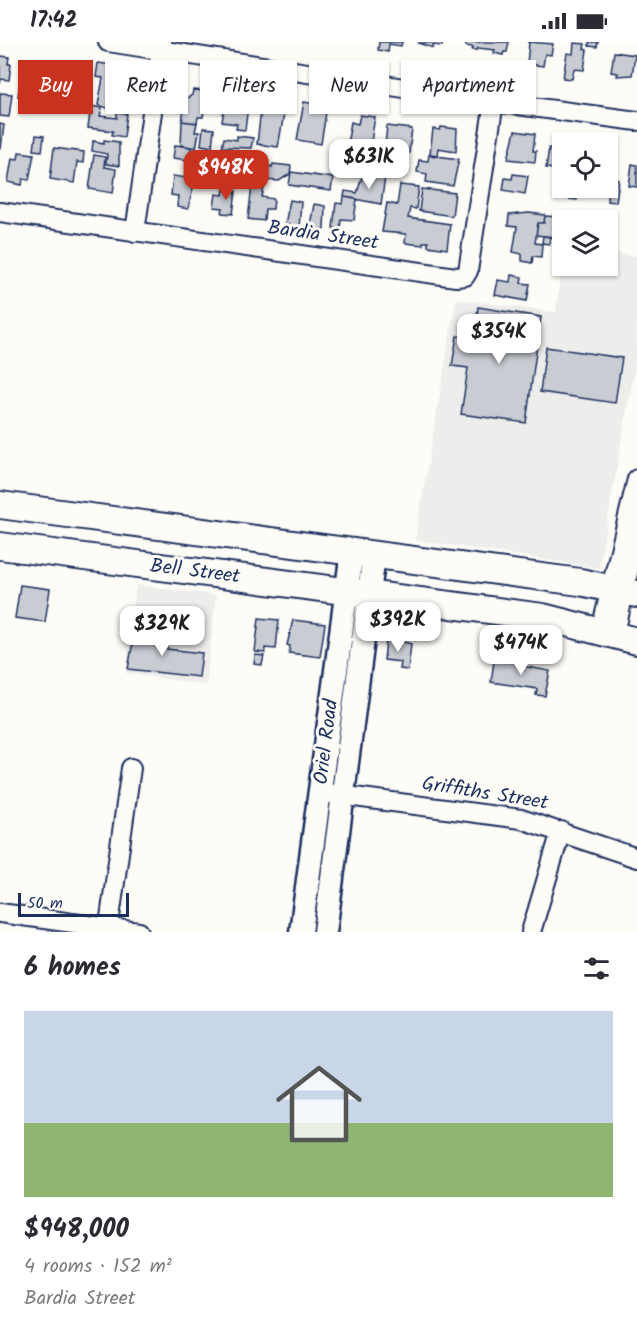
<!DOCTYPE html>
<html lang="en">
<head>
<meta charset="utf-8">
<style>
  body { margin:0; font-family:Kalam,sans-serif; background:#f2f2f3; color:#2b2b33; height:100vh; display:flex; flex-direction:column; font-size:22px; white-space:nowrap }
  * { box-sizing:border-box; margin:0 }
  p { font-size:20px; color:#7c7c81 }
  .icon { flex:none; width:33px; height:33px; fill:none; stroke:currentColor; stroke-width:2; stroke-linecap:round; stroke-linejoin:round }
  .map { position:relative; height:890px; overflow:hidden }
  .drawer { display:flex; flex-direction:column; background:#fff; flex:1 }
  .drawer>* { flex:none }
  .guide { position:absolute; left:18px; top:18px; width:602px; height:54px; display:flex; gap:12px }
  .controls { position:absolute; left:552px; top:90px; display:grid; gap:12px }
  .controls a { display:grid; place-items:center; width:66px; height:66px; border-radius:0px; background:#fff; box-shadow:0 2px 4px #0004; font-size:30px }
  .scale { position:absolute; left:18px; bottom:15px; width:111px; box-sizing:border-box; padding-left:6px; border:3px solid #1b2f5e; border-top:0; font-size:16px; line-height:21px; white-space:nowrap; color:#1b2f5e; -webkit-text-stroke:4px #fdfcf7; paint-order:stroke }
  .price { position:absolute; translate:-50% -51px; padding:0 14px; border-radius:12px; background:#fff; color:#222; font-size:20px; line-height:39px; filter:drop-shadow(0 2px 3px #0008) }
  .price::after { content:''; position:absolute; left:50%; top:36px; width:18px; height:14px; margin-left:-9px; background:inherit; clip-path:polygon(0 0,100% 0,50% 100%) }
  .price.on { background:#c8321e; color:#fff }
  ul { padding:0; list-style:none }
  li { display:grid; align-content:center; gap:12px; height:318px; padding:0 24px }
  li span { display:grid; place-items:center; height:186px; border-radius:0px; color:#555 }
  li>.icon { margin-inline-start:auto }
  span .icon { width:108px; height:108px; fill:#fffc; stroke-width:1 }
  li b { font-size:26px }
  h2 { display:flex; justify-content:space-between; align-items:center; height:72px; padding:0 24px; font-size:26px }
  .tag { padding:0 21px; border-radius:0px; background:#fff; box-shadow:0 2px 4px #0004; font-size:21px; line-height:54px }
  .tag.on { background:#c8321e; color:#fff }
  .status { display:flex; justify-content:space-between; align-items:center; height:42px; padding:0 30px; background:#fff; direction:ltr }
  .status svg { height:16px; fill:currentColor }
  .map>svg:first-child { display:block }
  .built { fill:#edeeec }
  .building { fill:#c9ccd3; stroke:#1b2f5e; stroke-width:1.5 }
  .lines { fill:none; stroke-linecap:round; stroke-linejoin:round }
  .minor-casing { stroke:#1b2f5e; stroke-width:22 }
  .major-casing { stroke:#1b2f5e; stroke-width:27 }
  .highway-casing { stroke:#1b2f5e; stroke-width:30 }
  .minor { stroke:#fdfcf7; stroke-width:18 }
  .major { stroke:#fdfcf7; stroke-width:22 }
  .highway { stroke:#fdfcf7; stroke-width:26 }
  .labels { text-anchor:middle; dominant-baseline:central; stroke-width:6; stroke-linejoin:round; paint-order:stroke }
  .street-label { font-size:20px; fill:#1b2f5e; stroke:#fdfcf7 }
</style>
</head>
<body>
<div class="status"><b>17:42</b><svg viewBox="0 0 49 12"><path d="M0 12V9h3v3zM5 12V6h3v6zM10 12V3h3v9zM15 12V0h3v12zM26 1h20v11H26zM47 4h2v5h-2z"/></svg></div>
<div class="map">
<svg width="637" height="890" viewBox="0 0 637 890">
  <rect width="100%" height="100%" fill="#fdfcf7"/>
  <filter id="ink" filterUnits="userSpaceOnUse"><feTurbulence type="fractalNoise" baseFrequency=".0167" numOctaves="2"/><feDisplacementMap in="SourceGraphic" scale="12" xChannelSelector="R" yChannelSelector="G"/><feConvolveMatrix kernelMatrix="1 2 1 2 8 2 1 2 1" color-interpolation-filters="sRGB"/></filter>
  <g filter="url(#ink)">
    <!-- built -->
    <path class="built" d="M608 209 637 214V313L599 526 415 498 456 257 556 270 562 218V224H608Z
      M136 543 216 553 206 643 126 631Z"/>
    <!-- building -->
    <path class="building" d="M379 0H402L401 4 389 2 388 10 378 8Z
      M443 0 442 4 433 3V6L418 1Z
      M466 0H509L507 10H504L503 13 494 11 495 8 478 6 477 8H472L473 5 466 4Z
      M529 0 553 2 551 13 545 12 543 24 527 22Z
      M589 0H598L597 5 589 4Z
      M574 1 585 2 584 7 587 8 584 28 574 27 572 37 563 36 567 11 573 12Z
      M614 10 635 13 632 33 617 34 618 31 611 30Z
      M0 14 9 15 8 22H11L9 38 1 37 0 42Z
      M98 21 112 23 111 35 126 37 125 44H128L126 60 118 59 117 69 98 63 103 36 96 35Z
      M72 24 88 27 83 69 66 66 68 48 62 47 63 36H70Z
      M21 32 42 37 41 45 48 46 46 58 18 54Z
      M56 39 63 40 58 69 52 68Z
      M193 48 207 49 203 75H198L197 81 182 79 186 57 192 53Z
      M0 51 12 52 9 75 0 74Z
      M271 59 286 61 278 105 257 102 261 67 269 68Z
      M304 60 327 64 321 102 297 98Z
      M225 61 248 64 245 88 236 87 237 82 222 80Z
      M91 64 102 66 100 74 117 76V71L127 72 124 95 112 93 113 89 88 86Z
      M360 73 375 75 368 118 345 114 351 80 358 82Z
      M182 79 197 81 195 90H199L196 106 181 103Z
      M0 82 4 83 1 107 0 106Z
      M387 84 412 87 409 111 399 110V105L385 104Z
      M441 85 457 87 456 109 438 106 437 113 430 112 433 87 440 88Z
      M203 86 214 87 212 105 201 103Z
      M515 89 535 92 533 109H536L535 120 508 117Z
      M36 93 44 94 42 109 34 108Z
      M237 94 253 96 251 106 222 105 224 96 237 98Z
      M104 98 119 100V124L106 122 107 112 92 109 93 99 104 101Z
      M175 103 191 105 189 118 173 116Z
      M557 104 562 105V128L546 126 549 106 557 107Z
      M54 106 84 110 83 121 77 120 74 141 50 137Z
      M19 110 34 112 29 138 23 137 22 143 8 140 12 116 18 117Z
      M94 113 105 115 104 125 116 127 113 151 89 147Z
      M429 113 459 117 453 144 426 140 427 132 417 130 419 118 428 119Z
      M608 119 614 120 612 137 619 138 616 160 607 159Z
      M225 121 242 123 243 140 223 136Z
      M260 121 272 125 273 122 291 124 290 132 279 139 263 138 262 142 251 141 252 131 261 132Z
      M632 122 637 123V145L629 144Z
      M188 129 197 130 188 167 177 165 178 154 171 153 173 134 187 136Z
      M291 130 333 136 331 149 289 143Z
      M363 132 385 135 381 162 344 155 345 149 357 151Z
      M513 132 528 134 525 152 503 148 505 136 512 137Z
      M559 133H562V143L557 142Z
      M400 143 419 145 416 167 410 166 408 176 450 182 447 207 428 204V200H423V203L405 201 406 192 382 190 387 161 397 163Z
      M252 144 264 146 262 155 274 157 273 167H265L264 179 248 177Z
      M571 146H579L577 158 569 157Z
      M224 147 236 149 233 172 222 171 223 166 214 165 216 152 223 153Z
      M422 147 455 151 452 174 419 169Z
      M344 155 357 157 354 178 341 177 340 187 333 186 336 161 343 162Z
      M290 158 301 160 299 186 285 182Z
      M314 162 325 164 324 187 309 188Z
      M529 171 545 173 544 181H538L535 201 542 202 541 215 533 214 532 221 522 219V212L513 210 517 185 508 184 509 173Z
      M545 174 557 175 556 181 562 182V193L554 192V195L536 193 538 181H544Z
      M543 194 550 195 549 202 542 201Z
      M511 233 522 235 521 241 530 242 527 259 495 253 498 238 510 240Z
      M478 265 541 275 526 381 461 372 468 326 452 324 457 294 474 296Z
      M546 305 622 316 615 361 540 350Z
      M20 543 50 547 45 580 15 576Z
      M259 576 279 578 276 607 265 606V611L255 610Z
      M293 578 325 582 320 615 289 611 290 604 287 603Z
      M135 589 155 591 154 598 168 599 167 607 202 611 199 635 128 627Z
      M395 597 411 602 408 628 400 627 401 620 384 618 386 599 394 600Z
      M255 613 264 614 262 623 254 622Z
      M494 619 517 620 516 623 550 629 545 654 536 653 537 647 491 640Z"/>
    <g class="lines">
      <defs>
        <path id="minor" d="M108 0 494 60 637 79
          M0 170 456 235 465 234 468 229 494 60
          M135 190 162 0
          M601 588 637 437
          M615 592 636 494 635 466
          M332 752 521 777 637 816
          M0 871 139 890
          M108 890 131 726
          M531 890 561 789"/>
        <path id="major" d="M301 890 352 509
          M325 890 374 513"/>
        <path id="highway" d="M0 463 580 540 637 552
          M0 504 543 575 637 599"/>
      </defs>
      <!-- minor casing -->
      <use href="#minor" class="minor-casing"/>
      <!-- major casing -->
      <use href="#major" class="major-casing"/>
      <!-- highway casing -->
      <use href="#highway" class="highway-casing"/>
      <!-- minor -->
      <use href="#minor" class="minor"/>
      <!-- major -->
      <use href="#major" class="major"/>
      <!-- highway -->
      <use href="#highway" class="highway"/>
    </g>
  </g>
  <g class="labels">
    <!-- street labels -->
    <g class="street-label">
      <text transform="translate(323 194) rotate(8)">Bardia Street</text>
      <text transform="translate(195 530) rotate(7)">Bell Street</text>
      <text transform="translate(327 700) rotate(-83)">Oriel Road</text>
      <text transform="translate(485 752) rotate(9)">Griffiths Street</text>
    </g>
  </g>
</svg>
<div class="controls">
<a><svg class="icon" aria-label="locate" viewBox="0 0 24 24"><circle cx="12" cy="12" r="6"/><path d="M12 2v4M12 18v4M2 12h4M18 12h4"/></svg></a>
<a><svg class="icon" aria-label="layers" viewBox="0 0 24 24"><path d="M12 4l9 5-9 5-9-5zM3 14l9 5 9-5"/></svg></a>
</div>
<div class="scale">50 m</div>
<b class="price" style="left:369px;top:148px">$631K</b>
<b class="price on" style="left:226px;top:159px">$948K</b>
<b class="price" style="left:499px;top:323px">$354K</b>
<b class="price" style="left:398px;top:611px">$392K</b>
<b class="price" style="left:162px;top:615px">$329K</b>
<b class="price" style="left:521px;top:634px">$474K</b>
<div class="guide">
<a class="tag on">Buy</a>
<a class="tag">Rent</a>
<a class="tag">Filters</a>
<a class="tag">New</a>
<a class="tag">Apartment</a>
</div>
</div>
<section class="drawer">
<h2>6 homes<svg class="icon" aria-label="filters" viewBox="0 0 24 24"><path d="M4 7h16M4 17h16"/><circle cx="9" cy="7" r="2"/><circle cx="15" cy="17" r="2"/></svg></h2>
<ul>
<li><span style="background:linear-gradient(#c9d6e8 60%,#8fb573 0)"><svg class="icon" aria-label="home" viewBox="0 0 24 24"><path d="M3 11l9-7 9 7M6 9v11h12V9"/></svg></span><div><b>$948,000</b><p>4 rooms · 152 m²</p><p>Bardia Street</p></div></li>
</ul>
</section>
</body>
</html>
